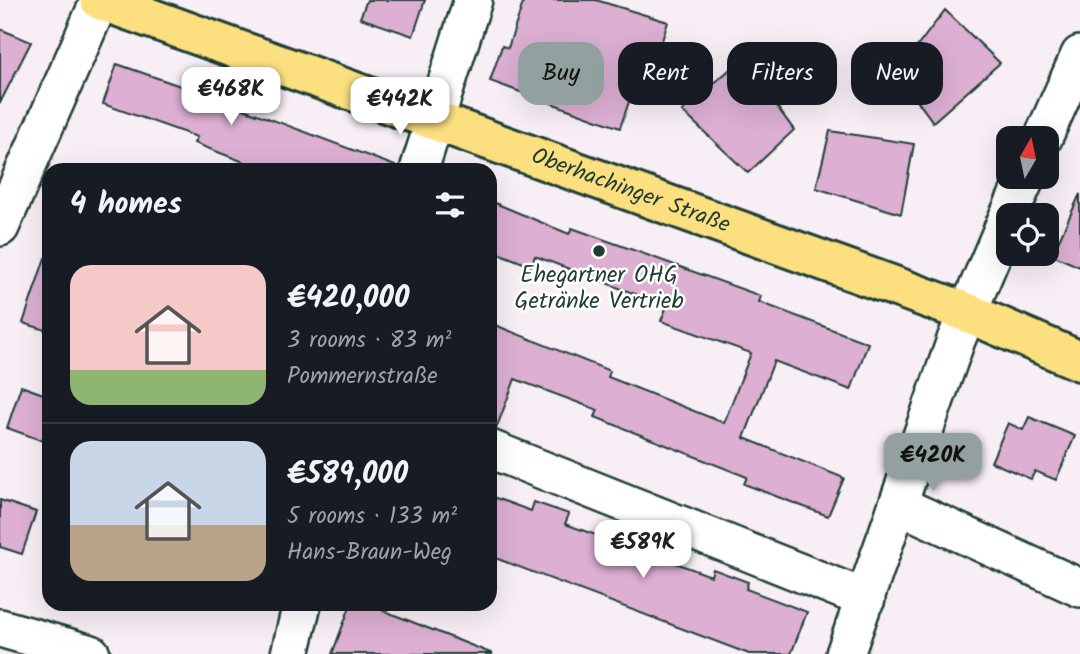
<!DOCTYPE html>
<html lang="en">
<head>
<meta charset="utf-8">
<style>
  body { margin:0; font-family:Kalam,sans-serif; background:#20242c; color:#f1f3f6; height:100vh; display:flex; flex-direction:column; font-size:26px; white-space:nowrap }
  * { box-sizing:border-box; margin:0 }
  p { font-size:23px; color:#9ea1a6 }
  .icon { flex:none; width:38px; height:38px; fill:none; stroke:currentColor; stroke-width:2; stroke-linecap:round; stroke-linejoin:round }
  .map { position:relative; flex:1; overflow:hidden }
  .drawer { position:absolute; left:42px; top:163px; width:455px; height:448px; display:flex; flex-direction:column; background:#171b24; border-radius:21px; box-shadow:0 7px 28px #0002 }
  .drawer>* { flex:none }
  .banner { position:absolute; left:518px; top:42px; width:457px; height:63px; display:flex; gap:14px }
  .needle { width:46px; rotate:9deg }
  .buttons { position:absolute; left:996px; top:126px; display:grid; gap:14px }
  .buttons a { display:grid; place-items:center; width:63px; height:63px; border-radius:14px; background:#171b24; box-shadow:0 7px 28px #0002; font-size:35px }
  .price { position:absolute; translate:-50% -60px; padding:0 16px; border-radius:14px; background:#fff; color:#222; font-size:23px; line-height:46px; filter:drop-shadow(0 2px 4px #0008) }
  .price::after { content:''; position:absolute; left:50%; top:42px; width:21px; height:16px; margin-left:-10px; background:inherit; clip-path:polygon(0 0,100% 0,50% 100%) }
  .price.on { background:#92a19f; color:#111 }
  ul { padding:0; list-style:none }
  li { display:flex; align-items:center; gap:21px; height:175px; padding:0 28px }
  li+li { border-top:2px solid #363941 }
  li span { display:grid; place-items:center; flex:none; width:196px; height:140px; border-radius:21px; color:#555 }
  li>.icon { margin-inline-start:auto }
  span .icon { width:84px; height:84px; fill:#fffc; stroke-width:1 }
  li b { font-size:30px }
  h2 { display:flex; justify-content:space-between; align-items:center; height:84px; padding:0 28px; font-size:30px }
  .tag { padding:0 24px; border-radius:21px; background:#171b24; box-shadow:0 7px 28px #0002; font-size:24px; line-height:63px }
  .tag.on { background:#92a19f; color:#111 }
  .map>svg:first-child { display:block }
  .building { fill:#dcafd3; stroke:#1f3d34; stroke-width:2 }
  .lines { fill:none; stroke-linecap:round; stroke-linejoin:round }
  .minor-casing { stroke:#1f3d34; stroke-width:42 }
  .major-casing { stroke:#1f3d34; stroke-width:44 }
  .minor { stroke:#fff; stroke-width:37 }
  .major { stroke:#fce080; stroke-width:38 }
  .poi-dot { fill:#1f3d34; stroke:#fff; stroke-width:2.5 }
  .labels { text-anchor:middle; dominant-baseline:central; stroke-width:5; stroke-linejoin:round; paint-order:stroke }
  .street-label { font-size:23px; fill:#1f3d34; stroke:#fff }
  .poi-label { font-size:23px; fill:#1f3d34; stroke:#fff }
</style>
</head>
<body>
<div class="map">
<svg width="1080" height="654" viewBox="0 0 1080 654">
  <rect width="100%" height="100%" fill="#f8eff6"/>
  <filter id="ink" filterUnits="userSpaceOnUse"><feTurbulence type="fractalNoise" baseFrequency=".0143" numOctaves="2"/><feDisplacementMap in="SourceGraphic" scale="14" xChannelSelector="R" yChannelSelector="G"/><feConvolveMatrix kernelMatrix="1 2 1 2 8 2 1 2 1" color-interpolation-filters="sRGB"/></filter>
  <g filter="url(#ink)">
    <!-- building -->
    <path class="building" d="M367 0H425L413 36 360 18Z
      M524 0H596L668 22 656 59 645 55 620 128 490 81 502 46 508 48Z
      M945 10 1000 63 933 122 897 73Z
      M0 29 31 42 0 103Z
      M742 59 794 130 748 173 682 111Z
      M117 64 212 97 398 167 397 170H265L194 143 197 137 103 104Z
      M830 131 914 144 901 214 816 188Z
      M1080 194V267L1052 255Z
      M490 201 569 234 572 228 761 296 759 302 868 343 851 390 774 361 744 438 844 478 828 516 744 484 747 477 595 417 598 410 515 379 496 429 490 428V323L610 371 608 377 724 423 751 353 661 321 667 306 535 256 531 266 490 250Z
      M45 258 49 259V331L23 323Z
      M21 386 49 396V443L7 428Z
      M1029 417 1075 436 1056 480 1035 471 1031 479 991 462 1008 423 1023 430Z
      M490 496 531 511 534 502 569 514 565 524 621 544 624 535 659 547 656 556 711 576 713 569 748 582 746 589 807 612 791 654H749L490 556Z
      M0 500 36 512 22 554 0 547Z
      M351 604H367L493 654H332Z"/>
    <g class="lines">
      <defs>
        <path id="minor" d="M1043 138 1080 55
          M419 170 473 0
          M1009 215 1026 177
          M0 227 100 0
          M490 449 866 599
          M899 505 1080 588
          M0 628 91 654
          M290 654 302 604
          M845 654 956 340 1008 217"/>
        <g id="major">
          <path id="s1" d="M100 0 966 312 1080 361"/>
        </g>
      </defs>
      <!-- minor casing -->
      <use href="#minor" class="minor-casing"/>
      <!-- major casing -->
      <use href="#major" class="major-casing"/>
      <!-- minor -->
      <use href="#minor" class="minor"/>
      <!-- major -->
      <use href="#major" class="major"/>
    </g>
  </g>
  <!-- markers -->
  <circle class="poi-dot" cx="599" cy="251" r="7"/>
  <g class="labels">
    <!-- street labels -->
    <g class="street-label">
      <text stroke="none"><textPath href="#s1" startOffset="564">Oberhachinger Straße</textPath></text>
    </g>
    <!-- poi labels -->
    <g class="poi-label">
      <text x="599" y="276">Ehegartner OHG<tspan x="599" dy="26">Getränke Vertrieb</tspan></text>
    </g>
  </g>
</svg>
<div class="buttons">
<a><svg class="needle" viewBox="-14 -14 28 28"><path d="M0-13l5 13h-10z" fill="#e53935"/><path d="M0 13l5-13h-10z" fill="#9ea1a6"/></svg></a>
<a><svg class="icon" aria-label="locate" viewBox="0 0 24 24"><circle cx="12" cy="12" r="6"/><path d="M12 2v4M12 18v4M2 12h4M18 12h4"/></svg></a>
</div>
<b class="price" style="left:231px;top:127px">€468K</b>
<b class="price" style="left:400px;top:137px">€442K</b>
<b class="price on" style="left:933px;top:493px">€420K</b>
<b class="price" style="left:643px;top:580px">€589K</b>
<div class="banner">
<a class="tag on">Buy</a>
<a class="tag">Rent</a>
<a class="tag">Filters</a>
<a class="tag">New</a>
</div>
<section class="drawer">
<h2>4 homes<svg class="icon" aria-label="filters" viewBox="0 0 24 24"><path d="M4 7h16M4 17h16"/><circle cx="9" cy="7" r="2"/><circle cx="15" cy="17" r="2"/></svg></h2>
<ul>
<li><span style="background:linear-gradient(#f6c9c9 75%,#8fb573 0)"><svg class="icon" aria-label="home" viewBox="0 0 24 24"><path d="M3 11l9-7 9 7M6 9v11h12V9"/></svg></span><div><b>€420,000</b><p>3 rooms · 83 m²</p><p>Pommernstraße</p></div></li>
<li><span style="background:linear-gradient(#c9d6e8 60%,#b9a48a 0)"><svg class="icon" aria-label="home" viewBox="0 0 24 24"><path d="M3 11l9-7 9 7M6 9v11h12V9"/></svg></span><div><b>€589,000</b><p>5 rooms · 133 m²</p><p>Hans-Braun-Weg</p></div></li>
</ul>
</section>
</div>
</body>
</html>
